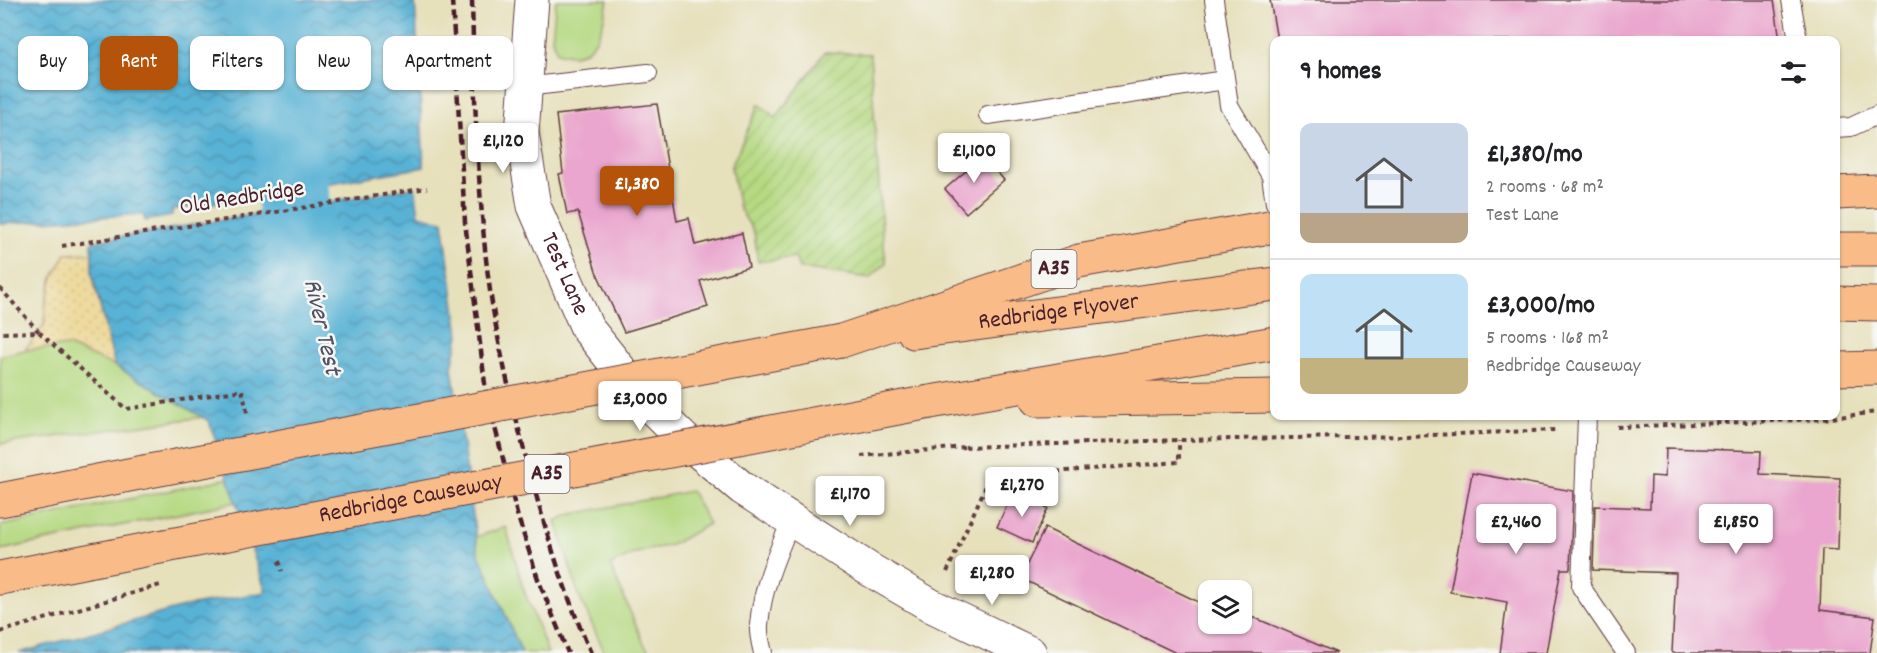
<!DOCTYPE html>
<html lang="en">
<head>
<meta charset="utf-8">
<style>
  body { margin:0; font-family:Dekko,sans-serif; background:#f6f6f6; color:#202124; height:100vh; display:flex; flex-direction:column; font-size:22px; white-space:nowrap }
  * { box-sizing:border-box; margin:0 }
  p { font-size:20px; color:#757577 }
  .icon { flex:none; width:33px; height:33px; fill:none; stroke:currentColor; stroke-width:2; stroke-linecap:round; stroke-linejoin:round }
  .map { position:relative; flex:1; overflow:hidden }
  .panel { position:absolute; left:1270px; top:36px; width:570px; height:384px; display:flex; flex-direction:column; background:#fff; border-radius:12px; box-shadow:0 2px 4px #0004 }
  .panel>* { flex:none }
  .top-card { position:absolute; left:18px; top:36px; width:570px; height:54px; display:flex; gap:12px }
  .buttons { position:absolute; left:1198px; top:580px; display:grid; gap:12px }
  .buttons a { display:grid; place-items:center; width:54px; height:54px; border-radius:12px; background:#fff; box-shadow:0 2px 4px #0004; font-size:30px }
  .price { position:absolute; translate:-50% -51px; padding:0 14px; border-radius:6px; background:#fff; color:#222; font-size:20px; line-height:39px; filter:drop-shadow(0 2px 3px #0008) }
  .price::after { content:''; position:absolute; left:50%; top:36px; width:18px; height:14px; margin-left:-9px; background:inherit; clip-path:polygon(0 0,100% 0,50% 100%) }
  .price.selected { background:#b45309; color:#fff }
  ul { padding:0; list-style:none }
  li { display:flex; align-items:center; gap:18px; height:150px; padding:0 30px }
  li+li { border-top:2px solid #e0e0e0 }
  li span { display:grid; place-items:center; flex:none; width:168px; height:120px; border-radius:12px; color:#555 }
  li>.icon { margin-inline-start:auto }
  span .icon { width:72px; height:72px; fill:#fffc; stroke-width:1 }
  li b { font-size:26px }
  h2 { display:flex; justify-content:space-between; align-items:center; height:72px; padding:0 30px; font-size:26px }
  .pill { padding:0 21px; border-radius:12px; background:#fff; box-shadow:0 2px 4px #0004; font-size:21px; line-height:54px }
  .pill.selected { background:#b45309; color:#fff }
  .map>svg:first-child { display:block }
  .grass { fill:#b6d982; stroke:#807c56; stroke-width:1.5 }
  .sand { fill:url(#sand-dots); stroke:#9c7c64; stroke-width:1.5 }
  .garden { fill:url(#garden-furrows); stroke:#807c56; stroke-width:1.5 }
  .water { fill:url(#water-waves); stroke:#516880; stroke-width:1.5 }
  .lines { fill:none; stroke-linecap:round; stroke-linejoin:round }
  .river { stroke:#58b2d5; stroke-width:72 }
  .building { fill:#eaa6ce }
  .service-casing { stroke:#613c41; stroke-width:20 }
  .minor-casing { stroke:#613c41; stroke-width:35 }
  .primary-casing { stroke:#613c41; stroke-width:35 }
  .path { stroke:#613c41; stroke-width:4; stroke-dasharray:4.5 4.5; stroke-linecap:butt }
  .service { stroke:#fff; stroke-width:18 }
  .minor { stroke:#fff; stroke-width:33 }
  .primary { stroke:#f9bc89; stroke-width:33 }
  .rail { stroke:#4a1f2b; stroke-width:4.5; stroke-dasharray:9 4.5; stroke-linecap:butt }
  .primary-bridge-casing { stroke:#613c41; stroke-width:35; stroke-linecap:butt }
  .path-bridge { stroke:#613c41; stroke-width:4; stroke-dasharray:4.5 4.5; stroke-linecap:butt }
  .primary-bridge { stroke:#f9bc89; stroke-width:33 }
  .labels { text-anchor:middle; dominant-baseline:central; stroke-width:5; stroke-linejoin:round; paint-order:stroke }
  .shield { fill:#f6f6f2; stroke:#7e6067; stroke-width:1.5 }
  .shield-label { font-size:22px; font-weight:bold; fill:#4a1f2b }
  .street-label { font-size:24px; fill:#4a1f2b; stroke:#f6f6f2 }
  .water-label { font-size:26px; font-style:italic; fill:#4f5266; stroke:#f6f6f2 }
</style>
</head>
<body>
<div class="map">
<svg width="1877" height="653" viewBox="0 0 1877 653">
  <defs>
    <pattern id="sand-dots" width="8" height="8" patternUnits="userSpaceOnUse" patternTransform="scale(1.5)"><rect width="8" height="8" fill="#eeda9e"/><path d="M2 2h.1M6 6h.1" fill="none" stroke="#cebb88" stroke-width="1.8" stroke-linecap="round"/></pattern>
    <pattern id="garden-furrows" width="10" height="10" patternUnits="userSpaceOnUse" patternTransform="scale(1.5)"><rect width="10" height="10" fill="#b6d982"/><path d="M-1 1l2-2M0 10L10 0M9 11l2-2" fill="none" stroke="#9eba70"/></pattern>
    <pattern id="water-waves" width="16" height="10" patternUnits="userSpaceOnUse" patternTransform="scale(1.5)"><rect width="16" height="10" fill="#58b2d5"/><path d="M0 5q4-4 8 0t8 0" fill="none" stroke="#4b90ad"/></pattern>
  </defs>
  <rect width="100%" height="100%" fill="#f6f6f2"/>
  <filter id="ink" filterUnits="userSpaceOnUse"><feTurbulence type="fractalNoise" baseFrequency=".0167" numOctaves="2"/><feDisplacementMap in="SourceGraphic" scale="12" xChannelSelector="R" yChannelSelector="G"/><feConvolveMatrix kernelMatrix="1 2 1 2 8 2 1 2 1" color-interpolation-filters="sRGB"/></filter>
  <filter id="wash" filterUnits="userSpaceOnUse"><feTurbulence type="fractalNoise" baseFrequency=".008" numOctaves="4" result="noise"/><feDisplacementMap in="SourceGraphic" scale="24" xChannelSelector="R" yChannelSelector="G"/><feGaussianBlur stdDeviation="1.35" result="paint"/><feColorMatrix in="noise" values="0 0 0 0 0 0 0 0 0 0 0 0 0 0 0 0 0 1.4 0 .05"/><feComposite in="paint" operator="in"/></filter>
  <g filter="url(#wash)">
    <rect width="100%" height="100%" fill="#e6e0bb"/>
    <!-- grass -->
    <path class="grass" d="M556 0H608C603 28 594 66 557 52L552 39Z
      M68 346 115 366 204 417 0 444V356L25 350Z
      M229 478 237 502 0 550V526Z
      M691 491 709 524 671 545 636 553 610 565 644 644 650 653H605L579 596 556 521 568 515Z
      M506 527 523 588 548 653H522L478 552 476 537Z"/>
    <!-- sand -->
    <path class="sand" d="M92 253V274L115 366 68 346 25 350 44 325 46 301 53 277 66 254Z"/>
    <!-- garden -->
    <path class="garden" d="M825 52 870 54 882 230 886 263 870 278 799 268 795 257 758 262 754 232 739 208 731 167 759 104 776 118Z"/>
    <!-- water -->
    <path class="water" d="M0 0H415L424 167 172 210V216L145 221 143 214 0 224Z
      M415 187 419 215 443 221 459 335 452 367 478 552 522 653H19L187 606 266 592 209 421 115 366 92 274V242Z"/>
    <g class="lines">
      <!-- river -->
      <path class="river" d="M260 0 283 54 294 207 316 304"/>
    </g>
    <g id="blocks">
      <!-- building -->
      <path class="building" d="M1270 0H1774L1780 40H1277Z
        M657 104 677 221 689 218 695 245 742 233 749 267 700 281 708 307 624 332 596 271 578 212 567 214 559 174 563 173 556 115Z
        M983 156 1004 180 966 213 945 189Z
        M1666 448 1761 451 1760 474 1840 478 1838 550 1822 549 1820 610 1875 617 1870 653H1672L1676 573 1593 570 1595 506 1650 508 1651 476 1665 477Z
        M1472 473 1573 491 1570 569H1561L1546 653H1500L1507 602 1450 592Z
        M1013 492 1048 508 1032 543 997 527Z
        M1045 528 1209 607V624L1242 623 1249 627 1253 617 1337 653H1176L1020 578Z"/>
    </g>
  </g>
  <g filter="url(#ink)">
    <use href="#blocks" fill-opacity="0" stroke="#613c41" stroke-width="1.5"/>
    <g class="lines">
      <defs>
        <path id="service" d="M1214 0 1229 105 1271 176
          M1791 0 1798 40
          M525 87 648 73
          M988 115 1225 80
          M1836 128 1851 127 1877 115
          M1275 176H1271L1275 203
          M1587 416 1581 587 1626 653
          M763 653C761 644 758 634 759 625 762 588 777 554 791 521"/>
        <g id="minor">
          <path id="s1" d="M532 0 522 133 534 206 587 328 645 401 685 440 742 488 867 568 932 606 1030 653"/>
        </g>
        <g id="primary">
          <path d="M1836 193 1877 191"/>
          <path d="M1836 249H1877"/>
          <path d="M1836 303 1877 304"/>
          <path id="s2" d="M914 332 1275 284"/>
          <path d="M841 341 1079 261 1275 226"/>
          <path d="M1836 369 1877 368"/>
          <path d="M1037 400 1275 396"/>
          <path d="M930 402 1275 343"/>
          <path d="M0 500 144 472"/>
          <path d="M0 578 165 546"/>
        </g>
      </defs>
      <!-- service casing -->
      <use href="#service" class="service-casing"/>
      <!-- minor casing -->
      <use href="#minor" class="minor-casing"/>
      <!-- primary casing -->
      <use href="#primary" class="primary-casing"/>
      <!-- path -->
      <path class="path" d="M62 246 427 188
        M0 288 39 332 0 333
        M39 332 126 409 242 390 248 416
        M1617 427 1823 419 1877 412
        M965 447 1179 440 1407 436 1556 430
        M279 561 282 571
        M947 572 990 477 1179 462V440"/>
      <!-- service -->
      <use href="#service" class="service"/>
      <!-- minor -->
      <use href="#minor" class="minor"/>
      <!-- primary -->
      <use href="#primary" class="primary"/>
      <!-- rail -->
      <path class="rail" d="M452 0 465 222 486 392 517 514 538 579 568 653
        M472 0C474 87 477 172 486 259 493 324 508 387 524 450 542 519 562 588 591 653"/>
      <defs>
        <g id="primary-bridge">
          <path d="M144 472 841 341"/>
          <path id="s3" d="M165 546 930 402"/>
        </g>
      </defs>
      <!-- primary-bridge casing -->
      <use href="#primary-bridge" class="primary-bridge-casing"/>
      <!-- path-bridge -->
      <path class="path-bridge" d="M861 456 965 447
        M0 632 160 585"/>
      <!-- primary-bridge -->
      <use href="#primary-bridge" class="primary-bridge"/>
    </g>
  </g>
  <g class="labels">
    <!-- shield labels -->
    <g class="shield">
      <rect x="1031.5" y="250" width="45" height="38" rx="4.5"/>
      <rect x="524.5" y="455" width="45" height="38" rx="4.5"/>
    </g>
    <g class="shield-label">
      <text x="1054" y="269">A35</text>
      <text x="547" y="474">A35</text>
    </g>
    <!-- street labels -->
    <g class="street-label">
      <text transform="translate(242 199) rotate(-9)">Old Redbridge</text>
      <text stroke="none"><textPath href="#s1" startOffset="282">Test Lane</textPath></text>
      <text stroke="none"><textPath href="#s2" startOffset="146">Redbridge Flyover</textPath></text>
      <text stroke="none"><textPath href="#s3" startOffset="250">Redbridge Causeway</textPath></text>
    </g>
    <!-- water labels -->
    <g class="water-label">
      <text transform="translate(321 327) rotate(77)">River Test</text>
    </g>
  </g>
</svg>
<div class="buttons">
<a><svg class="icon" aria-label="layers" viewBox="0 0 24 24"><path d="M12 4l9 5-9 5-9-5zM3 14l9 5 9-5"/></svg></a>
</div>
<b class="price" style="left:503px;top:174px">£1,120</b>
<b class="price" style="left:974px;top:184px">£1,100</b>
<b class="price selected" style="left:637px;top:217px">£1,380</b>
<b class="price" style="left:640px;top:432px">£3,000</b>
<b class="price" style="left:1022px;top:518px">£1,270</b>
<b class="price" style="left:850px;top:527px">£1,170</b>
<b class="price" style="left:1516px;top:555px">£2,460</b>
<b class="price" style="left:1736px;top:555px">£1,850</b>
<b class="price" style="left:992px;top:606px">£1,280</b>
<div class="top-card">
<a class="pill">Buy</a>
<a class="pill selected">Rent</a>
<a class="pill">Filters</a>
<a class="pill">New</a>
<a class="pill">Apartment</a>
</div>
<section class="panel">
<h2>9 homes<svg class="icon" aria-label="filters" viewBox="0 0 24 24"><path d="M4 7h16M4 17h16"/><circle cx="9" cy="7" r="2"/><circle cx="15" cy="17" r="2"/></svg></h2>
<ul>
<li><span style="background:linear-gradient(#c9d6e8 75%,#b9a48a 0)"><svg class="icon" aria-label="home" viewBox="0 0 24 24"><path d="M3 11l9-7 9 7M6 9v11h12V9"/></svg></span><div><b>£1,380/mo</b><p>2 rooms · 68 m²</p><p>Test Lane</p></div></li>
<li><span style="background:linear-gradient(#bfe0f5 70%,#c2b280 0)"><svg class="icon" aria-label="home" viewBox="0 0 24 24"><path d="M3 11l9-7 9 7M6 9v11h12V9"/></svg></span><div><b>£3,000/mo</b><p>5 rooms · 168 m²</p><p>Redbridge Causeway</p></div></li>
</ul>
</section>
</div>
</body>
</html>
